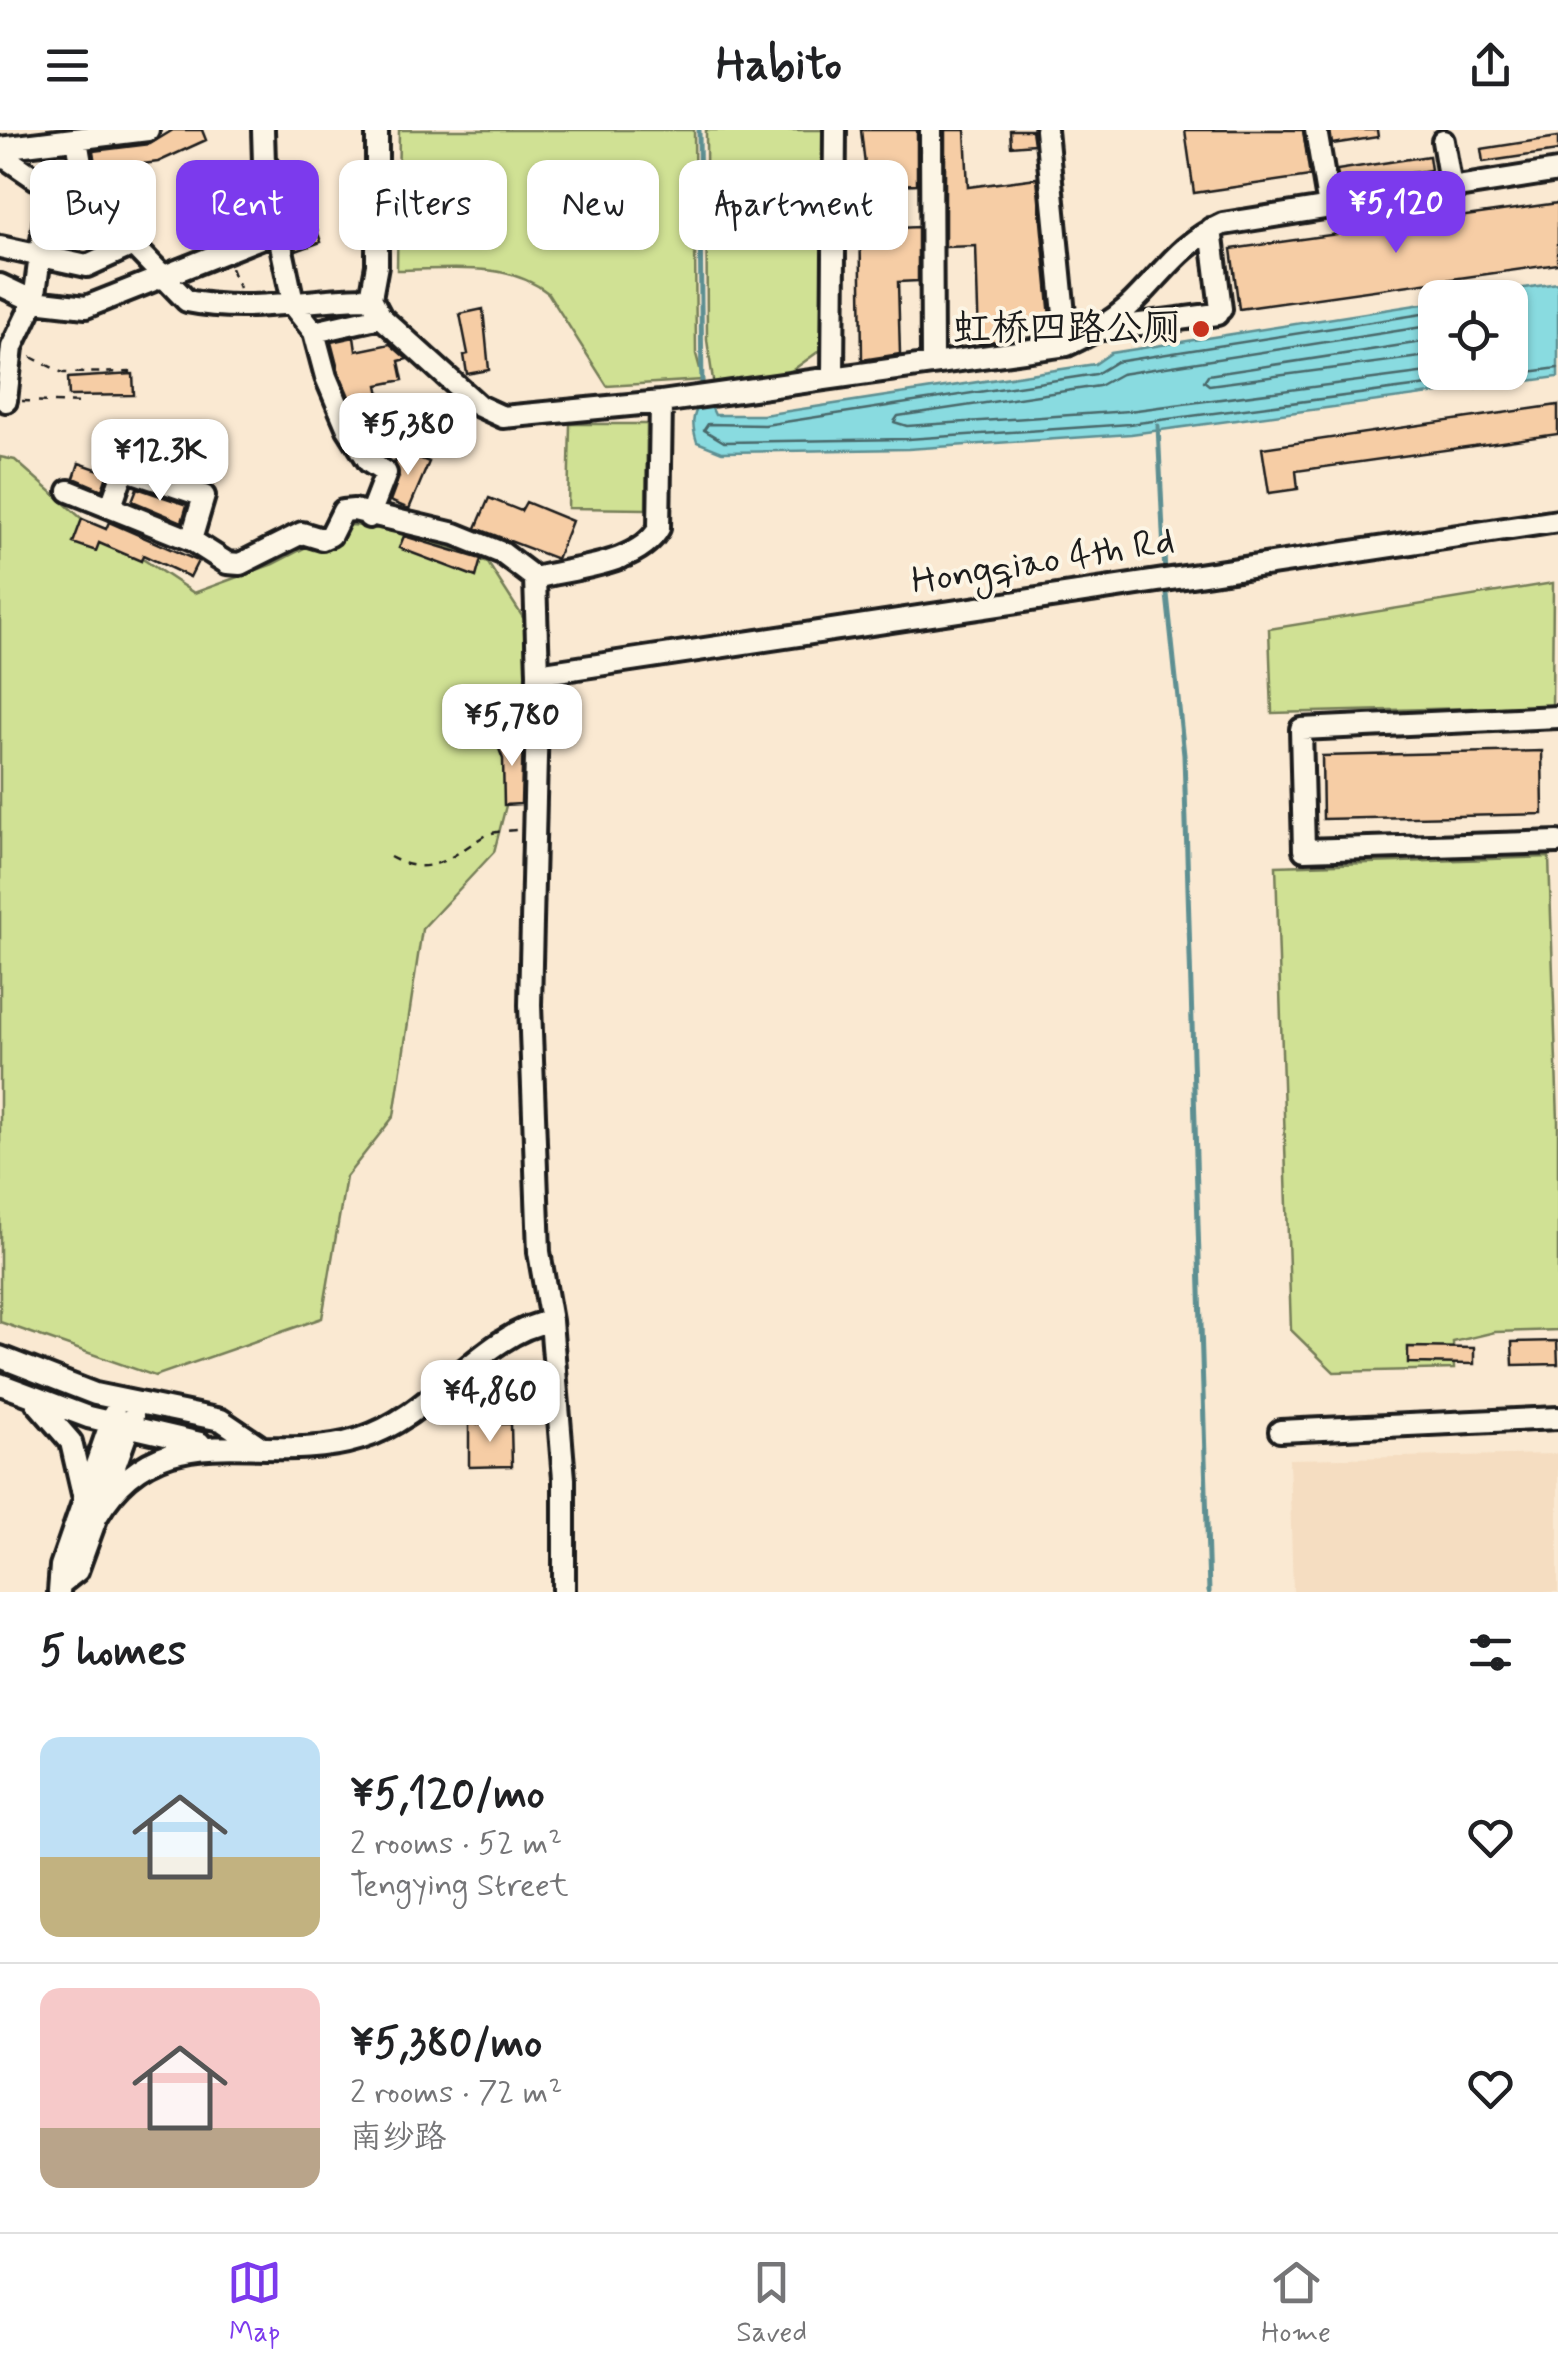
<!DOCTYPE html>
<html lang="en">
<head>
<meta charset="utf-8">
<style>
  body { margin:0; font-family:Mynerve,"LXGW WenKai TC",sans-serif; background:#f2f2f2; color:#202124; height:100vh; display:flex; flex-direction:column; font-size:38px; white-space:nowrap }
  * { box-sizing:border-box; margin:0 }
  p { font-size:32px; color:#757577 }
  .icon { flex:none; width:55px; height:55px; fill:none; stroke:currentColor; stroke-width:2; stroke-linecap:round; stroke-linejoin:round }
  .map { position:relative; height:1462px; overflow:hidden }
  .side { display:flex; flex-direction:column; background:#fff; flex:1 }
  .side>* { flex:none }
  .banner { position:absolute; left:30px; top:30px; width:1000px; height:90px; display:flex; gap:20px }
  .buttons { position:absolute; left:1418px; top:150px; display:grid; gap:20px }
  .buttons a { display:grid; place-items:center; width:110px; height:110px; border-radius:20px; background:#fff; box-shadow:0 2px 8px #0004; font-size:50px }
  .price { position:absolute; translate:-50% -85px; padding:0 22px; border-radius:20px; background:#fff; color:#222; font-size:32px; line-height:65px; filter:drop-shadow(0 2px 5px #0008) }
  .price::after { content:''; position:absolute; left:50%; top:60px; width:30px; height:22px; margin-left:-15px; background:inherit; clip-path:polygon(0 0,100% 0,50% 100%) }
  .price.on { background:#7c3aed; color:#fff }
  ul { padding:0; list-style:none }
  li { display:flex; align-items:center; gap:30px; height:250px; padding:0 40px }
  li+li { border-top:2px solid #e0e0e0 }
  li span { display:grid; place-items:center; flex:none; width:280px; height:200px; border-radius:20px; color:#555 }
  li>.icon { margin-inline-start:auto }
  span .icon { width:120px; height:120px; fill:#fffc; stroke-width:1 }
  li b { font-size:42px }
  h2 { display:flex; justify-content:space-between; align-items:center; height:120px; padding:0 40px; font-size:42px }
  .pill { padding:0 35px; border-radius:20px; background:#fff; box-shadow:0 2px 8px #0004; font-size:35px; line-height:90px }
  .pill.on { background:#7c3aed; color:#fff }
  header { display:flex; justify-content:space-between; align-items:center; height:130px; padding:0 40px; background:#fff; font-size:45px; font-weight:700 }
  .menu { display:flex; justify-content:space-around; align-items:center; height:140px; border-top:2px solid #e0e0e0; background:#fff; font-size:28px; color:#757577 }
  .menu a { display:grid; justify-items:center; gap:5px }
  .menu .on { color:#7c3aed }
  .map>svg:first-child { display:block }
  .built { fill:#f5ddc1 }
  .green { fill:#d0e194; stroke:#767e58; stroke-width:2.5 }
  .water { fill:#89dbe0; stroke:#5d8f92; stroke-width:2.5 }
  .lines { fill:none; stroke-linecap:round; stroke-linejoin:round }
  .shore { stroke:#48686a; stroke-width:2.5 }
  .stream { stroke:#5d8f92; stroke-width:5 }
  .building { fill:#f6cda5; stroke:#1c1c1c; stroke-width:2.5 }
  .minor-casing { stroke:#1c1c1c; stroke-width:28 }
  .path { stroke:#1c1c1c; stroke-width:2.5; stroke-dasharray:8 8; stroke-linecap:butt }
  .minor { stroke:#fcf5e5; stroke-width:20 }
  .poi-dot { fill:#c8321e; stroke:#fcf5e5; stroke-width:4 }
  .labels { text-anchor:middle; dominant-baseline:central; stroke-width:8; stroke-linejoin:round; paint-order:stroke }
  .poi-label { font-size:38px; fill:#1c1c1c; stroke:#fcf5e5; text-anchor:end }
  .street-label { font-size:38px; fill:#1c1c1c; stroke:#fcf5e5 }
</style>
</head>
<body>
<header><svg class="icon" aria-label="menu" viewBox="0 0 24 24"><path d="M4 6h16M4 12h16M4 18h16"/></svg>Habito<svg class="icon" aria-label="share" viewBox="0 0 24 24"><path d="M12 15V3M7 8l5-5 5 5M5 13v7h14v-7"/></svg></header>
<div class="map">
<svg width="1558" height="1462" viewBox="0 0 1558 1462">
  <rect width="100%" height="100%" fill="#fae9d2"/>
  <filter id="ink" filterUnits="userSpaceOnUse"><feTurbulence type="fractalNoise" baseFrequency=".01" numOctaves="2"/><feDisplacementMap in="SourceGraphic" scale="20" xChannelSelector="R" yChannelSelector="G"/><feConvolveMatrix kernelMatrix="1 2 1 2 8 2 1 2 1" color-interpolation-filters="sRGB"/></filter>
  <g filter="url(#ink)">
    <!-- built -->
    <path class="built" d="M1558 1324V1462H1293L1289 1329Z"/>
    <!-- green -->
    <path class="green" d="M399 0H694L696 224 703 250 607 256 548 163C506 130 448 140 397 140Z
      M706 0H824L826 216 783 247 714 257 707 210Z
      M570 294H647L646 379 568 378Z
      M0 327 15 330 81 388 194 463 273 434 349 395 398 398 488 433 524 489 527 594 494 722 422 799 394 986 346 1047 322 1188 155 1246 0 1192Z
      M1553 453 1552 576 1272 583 1269 499Z
      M1549 727 1558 991V1200L1495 1202 1453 1212 1454 1239 1334 1242 1291 1200 1276 736Z"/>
    <!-- water -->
    <path class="water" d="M1558 153V247L1131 304 908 319 722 322 697 312C692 296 691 286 701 273L709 272 715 285H763L1095 234 1111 223 1435 172V242H1510V168L1463 167Z"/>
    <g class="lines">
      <!-- shore -->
      <path class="shore" d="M1435 182 1116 232 1096 244 765 295 708 294 704 300 724 312 908 309 1130 294 1558 238
        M1435 195 1121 244 1099 256 898 286 894 292 907 296 1129 281 1435 241
        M1435 210 1208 245 1204 251 1209 255 1435 225"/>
      <!-- stream -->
      <path class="stream" d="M699 0 702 259
        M1158 296 1165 444
        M1166 455 1184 625 1209 1462"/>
    </g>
    <!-- building -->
    <path class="building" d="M173 0H202L206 10 158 32 96 40 93 21 150 14Z
      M861 0H917V54L896 55 898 98 918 97V151L898 152 900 224 862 230 860 70H869Z
      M945 0H965L968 57 1037 48 1050 188 1020 190 1021 208 979 213 976 116 945 117Z
      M1010 0H1032L1034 14 1011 16Z
      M1185 0H1303L1310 46 1194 63Z
      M1330 0H1377L1378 7 1332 14Z
      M1558 7V21L1483 32 1481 19Z
      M1429 26 1431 40 1339 54 1337 40Z
      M1558 73V134L1239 179 1231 119Z
      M314 91 321 112 296 121 292 99Z
      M483 179 489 240 467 244 464 225 468 224 460 184Z
      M354 207 356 221 390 214 407 229 399 231 403 250 378 255 384 284 359 290 339 243 331 212Z
      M133 244 134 265 69 266 68 248Z
      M1558 275V304L1296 341 1298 359 1269 363 1262 318Z
      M400 320 429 332 409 379 390 371 399 347 395 333Z
      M79 333 108 343 102 360 74 348Z
      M137 358 187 375 182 392 132 371Z
      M489 368 521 381 526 372 572 391 557 429 476 398Z
      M82 389 106 399 109 392 198 431 190 447 143 425 141 431 99 413 96 421 73 413Z
      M404 406 481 429 476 447 399 418Z
      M523 605 521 674 504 675 503 629 496 611Z
      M1542 621 1543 684 1323 689 1322 626Z
      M1557 1211 1558 1234 1513 1235 1512 1212Z
      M1408 1217 1474 1218V1234L1408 1233Z
      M469 1294H511L512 1336 469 1337Z"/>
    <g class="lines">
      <defs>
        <path id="minor" d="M263 0 264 33 273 42 283 74 278 101 294 177 314 202 326 247 348 299 369 332 386 343 369 387
          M377 0V135L371 168 381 187 479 276 503 287 661 272 1067 215C1089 205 1109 194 1128 177 1161 146 1180 113 1223 94L1558 41
          M931 0 932 234
          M1046 0 1067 215
          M1316 0 1329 77
          M77 10 90 86
          M1443 11 1451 58
          M0 18 148 0
          M0 24 133 115 187 171C251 184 308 168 371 168
          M1211 99 1221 179
          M0 117 87 136 133 115
          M0 155 34 171 86 177 278 101
          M1102 199 1217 184
          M314 202 381 187
          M833 246 835 0
          M6 271 12 217 34 171 49 58
          M69 361 191 410 227 433 240 434 302 403 322 409 331 405 343 381 354 380 455 404 502 423 535 448
          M111 376 124 339 204 366 191 410
          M535 448 538 544 530 875 539 1122 551 1191 564 1349V1462
          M535 448C572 438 639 435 659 398L661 272
          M538 544 1558 391
          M1558 587 1301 599 1304 720 1558 712
          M0 1227 95 1264 221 1290 258 1315
          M0 1254 88 1287 200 1313
          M37 1273 71 1312 83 1364
          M1280 1301 1558 1288
          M97 1386C163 1276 262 1339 359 1309 435 1286 481 1203 551 1191
          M63 1452 77 1441 133 1286
          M59 1462 61 1436 114 1283"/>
      </defs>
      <!-- minor casing -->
      <use href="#minor" class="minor-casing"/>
      <!-- path -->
      <path class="path" d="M231 138 239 158
        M31 227 63 243 134 242
        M22 271 84 273
        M390 727C431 749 450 727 484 706 493 701 506 701 516 700"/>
      <!-- minor -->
      <use href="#minor" class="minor"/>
    </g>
  </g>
  <!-- markers -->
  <circle class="poi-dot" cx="1201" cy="199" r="10"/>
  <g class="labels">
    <!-- poi labels -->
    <g class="poi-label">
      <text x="1181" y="199">虹桥四路公厕</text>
    </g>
    <!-- street labels -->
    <g class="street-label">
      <text transform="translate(1043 432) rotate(-9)">Hongqiao 4th Rd</text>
    </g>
  </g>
</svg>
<div class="buttons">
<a><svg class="icon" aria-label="locate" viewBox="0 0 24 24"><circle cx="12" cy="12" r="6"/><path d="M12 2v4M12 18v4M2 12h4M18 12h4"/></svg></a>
</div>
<b class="price on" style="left:1396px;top:126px">¥5,120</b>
<b class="price" style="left:408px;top:348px">¥5,380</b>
<b class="price" style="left:160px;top:374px">¥12.3K</b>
<b class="price" style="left:512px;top:639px">¥5,780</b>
<b class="price" style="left:490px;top:1315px">¥4,860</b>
<div class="banner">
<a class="pill">Buy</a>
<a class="pill on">Rent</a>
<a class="pill">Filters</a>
<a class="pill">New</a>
<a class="pill">Apartment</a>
</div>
</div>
<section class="side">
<h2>5 homes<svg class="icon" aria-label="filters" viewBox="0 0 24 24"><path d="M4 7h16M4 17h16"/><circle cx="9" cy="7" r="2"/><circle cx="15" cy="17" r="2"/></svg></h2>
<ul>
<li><span style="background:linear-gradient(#bfe0f5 60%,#c2b280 0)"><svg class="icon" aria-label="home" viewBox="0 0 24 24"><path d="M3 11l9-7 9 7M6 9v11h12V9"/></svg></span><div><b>¥5,120/mo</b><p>2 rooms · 52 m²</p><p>Tengying Street</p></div><svg class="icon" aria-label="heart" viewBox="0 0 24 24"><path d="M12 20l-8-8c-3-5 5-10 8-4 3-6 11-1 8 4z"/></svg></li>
<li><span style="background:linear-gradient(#f6c9c9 70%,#b9a48a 0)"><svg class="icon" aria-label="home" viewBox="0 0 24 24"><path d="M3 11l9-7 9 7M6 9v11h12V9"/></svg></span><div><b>¥5,380/mo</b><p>2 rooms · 72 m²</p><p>南纱路</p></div><svg class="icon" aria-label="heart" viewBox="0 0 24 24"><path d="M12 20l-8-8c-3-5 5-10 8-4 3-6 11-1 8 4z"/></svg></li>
</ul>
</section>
<nav class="menu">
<a class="on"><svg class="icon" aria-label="map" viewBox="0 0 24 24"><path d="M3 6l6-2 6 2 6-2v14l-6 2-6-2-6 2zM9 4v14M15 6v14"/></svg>Map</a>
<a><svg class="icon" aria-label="saved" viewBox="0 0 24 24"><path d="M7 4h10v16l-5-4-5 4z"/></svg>Saved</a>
<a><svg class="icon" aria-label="home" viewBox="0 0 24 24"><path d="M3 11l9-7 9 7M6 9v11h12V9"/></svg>Home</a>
</nav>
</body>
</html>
